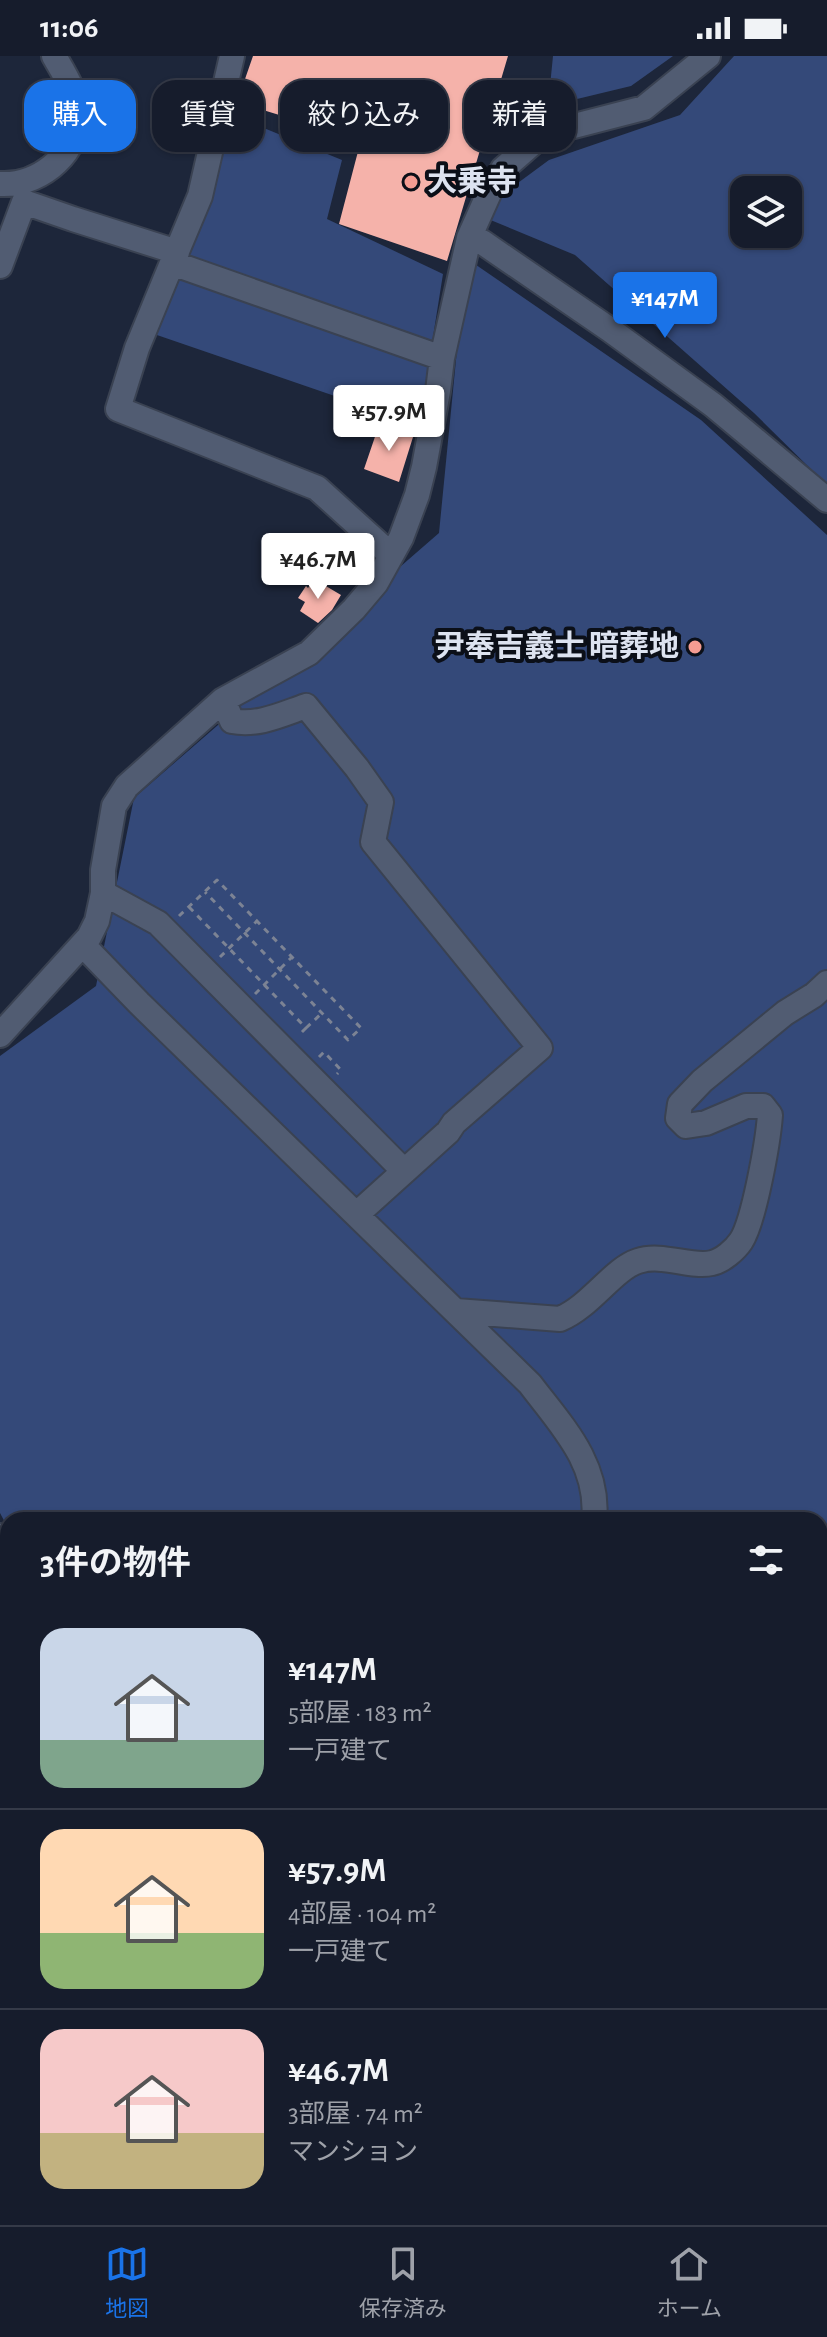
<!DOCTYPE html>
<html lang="ja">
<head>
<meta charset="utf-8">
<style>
  body { margin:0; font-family:"Alegreya Sans","Noto Sans JP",sans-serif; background:#1f2534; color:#f1f3f6; height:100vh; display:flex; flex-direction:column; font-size:30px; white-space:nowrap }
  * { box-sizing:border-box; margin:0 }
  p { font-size:26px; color:#9ea1a9 }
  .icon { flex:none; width:44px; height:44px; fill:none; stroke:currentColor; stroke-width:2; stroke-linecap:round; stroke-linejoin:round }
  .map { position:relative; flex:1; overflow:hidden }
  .drawer { position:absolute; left:0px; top:1456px; width:828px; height:714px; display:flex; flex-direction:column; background:#161c2c; border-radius:24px 24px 0 0; box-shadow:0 2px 6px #0004,0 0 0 2px #353a48 }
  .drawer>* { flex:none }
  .banner { position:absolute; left:24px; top:24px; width:780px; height:72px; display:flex; gap:16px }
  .fabs { position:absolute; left:730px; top:120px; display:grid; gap:16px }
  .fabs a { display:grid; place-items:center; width:72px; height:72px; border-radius:16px; background:#161c2c; box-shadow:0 2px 6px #0004,0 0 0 2px #353a48; font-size:40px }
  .price { position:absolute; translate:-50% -68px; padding:0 18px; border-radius:8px; background:#fff; color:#222; font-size:26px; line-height:52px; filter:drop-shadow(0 2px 4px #0008) }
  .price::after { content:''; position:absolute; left:50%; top:48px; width:24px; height:18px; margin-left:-12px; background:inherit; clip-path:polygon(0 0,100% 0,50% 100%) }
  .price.active { background:#1a73e8; color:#fff }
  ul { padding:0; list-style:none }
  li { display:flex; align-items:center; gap:24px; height:200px; padding:0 40px }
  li+li { border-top:2px solid #353a48 }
  li span { display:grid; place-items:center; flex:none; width:224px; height:160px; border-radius:24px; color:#555 }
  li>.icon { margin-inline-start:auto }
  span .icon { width:96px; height:96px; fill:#fffc; stroke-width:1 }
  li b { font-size:34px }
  h2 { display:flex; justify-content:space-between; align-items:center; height:96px; padding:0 40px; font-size:34px }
  .tag { padding:0 28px; border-radius:24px; background:#161c2c; box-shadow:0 2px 6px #0004,0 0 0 2px #353a48; font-size:28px; line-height:72px }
  .tag.active { background:#1a73e8; color:#fff }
  .status { display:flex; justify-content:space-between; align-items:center; height:56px; padding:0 40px; background:#161c2c; direction:ltr }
  .status svg { height:22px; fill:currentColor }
  .tab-bar { display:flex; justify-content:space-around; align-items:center; height:112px; border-top:2px solid #353a48; background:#161c2c; font-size:22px; color:#9ea1a9 }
  .tab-bar a { display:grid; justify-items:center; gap:4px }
  .tab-bar .active { color:#1a73e8 }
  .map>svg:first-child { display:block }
  .green { fill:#344979; fill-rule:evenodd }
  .building { fill:#f5b2aa }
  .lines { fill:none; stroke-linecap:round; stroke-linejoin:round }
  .minor-casing { stroke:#3a4252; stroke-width:28 }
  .path { stroke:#7c8394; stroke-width:3; stroke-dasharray:6 6; stroke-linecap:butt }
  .minor { stroke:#515c72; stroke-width:24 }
  .poi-dot { fill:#f59c92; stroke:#0b0f18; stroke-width:3 }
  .labels { text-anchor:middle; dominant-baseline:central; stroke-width:8; stroke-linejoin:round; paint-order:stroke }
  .poi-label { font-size:30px; font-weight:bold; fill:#dde3f0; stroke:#0b0f18; text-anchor:start }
</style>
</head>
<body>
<div class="status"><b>11:06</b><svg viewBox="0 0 49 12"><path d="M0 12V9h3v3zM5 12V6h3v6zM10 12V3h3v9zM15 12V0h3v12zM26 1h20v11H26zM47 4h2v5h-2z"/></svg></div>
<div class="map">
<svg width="827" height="2169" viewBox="0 0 827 2169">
  <rect width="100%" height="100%" fill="#1d263a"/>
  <!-- green -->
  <path class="green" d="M553 0H673L631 30 548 50Z
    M734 0H827V429L754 357 575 199 476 158 549 104 680 59ZM744 134H788V178H744Z
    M232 59 342 104 327 163 443 218 419 369 154 278Z
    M466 202 701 364 827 479V2169H292L290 2162H820V1464H8V1472L0 1457V1000L96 930 134 742 439 477Z"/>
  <!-- building -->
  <path class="building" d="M253 0H508L447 205 339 168 361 84 237 46Z
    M379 369 413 381 399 426 364 413Z
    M314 523 341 539 332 554 318 567 300 555 305 546 298 542 306 530 308 532Z"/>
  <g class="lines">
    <defs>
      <path id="minor" d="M232 0 200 140 172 207 442 302
        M0 128C36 130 75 102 78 63 79 40 65 19 54 0
        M469 182 482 186 609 273 713 349 827 444
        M172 207 137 292 118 353 317 432 391 499
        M0 210 24 146 73 163 177 196
        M223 644 232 665C258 670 280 659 306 650L357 712 381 746 373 786 540 992 454 1067 448 1076 357 1158
        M103 837 158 867 404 1115
        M83 889 139 947 530 1328C561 1369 600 1408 594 1464
        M0 979 89 881 97 865 103 837V814L114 750 127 730 223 644 309 597 354 553 376 527 401 482 417 439 424 411 438 335 442 302 469 182 490 135 503 113 543 78 644 52 708 0
        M456 1255 560 1263C591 1250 613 1213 638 1205 662 1197 691 1212 712 1207 722 1205 735 1194 741 1185 754 1165 768 1086 770 1059L763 1050H746L706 1067 686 1070 678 1062 680 1048 702 1025 785 957 814 939 827 927
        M0 1480 8 1495
        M820 1793 827 1792
        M273 2162V2169
        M652 2162 653 2169"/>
    </defs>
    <!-- minor casing -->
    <use href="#minor" class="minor-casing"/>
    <!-- path -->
    <path class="path" d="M189 851 306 972 298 980
      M179 860 217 824 361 972 348 984 205 836
      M220 901 257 865
      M255 938 292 901
      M306 972 321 958
      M319 1001 324 996 341 1014 337 1018"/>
    <!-- minor -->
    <use href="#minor" class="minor"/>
  </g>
  <!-- markers -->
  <g class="poi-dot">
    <circle cx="411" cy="126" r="8"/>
    <circle cx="695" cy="591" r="8"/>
  </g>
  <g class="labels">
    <!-- poi labels -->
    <g class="poi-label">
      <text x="427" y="126">大乗寺</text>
      <text x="679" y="591" text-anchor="end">尹奉吉義士 暗葬地</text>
    </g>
  </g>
</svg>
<div class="fabs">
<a><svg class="icon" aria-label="layers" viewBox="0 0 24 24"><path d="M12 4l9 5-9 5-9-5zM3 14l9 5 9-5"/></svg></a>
</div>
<b class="price active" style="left:665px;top:284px">¥147M</b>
<b class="price" style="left:389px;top:397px">¥57.9M</b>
<b class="price" style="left:318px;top:545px">¥46.7M</b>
<div class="banner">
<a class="tag active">購入</a>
<a class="tag">賃貸</a>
<a class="tag">絞り込み</a>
<a class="tag">新着</a>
</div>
<section class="drawer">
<h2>3件の物件<svg class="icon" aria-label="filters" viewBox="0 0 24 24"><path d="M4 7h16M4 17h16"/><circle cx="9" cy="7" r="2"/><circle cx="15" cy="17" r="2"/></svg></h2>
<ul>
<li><span style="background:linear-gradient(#c9d6e8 70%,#7fa58c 0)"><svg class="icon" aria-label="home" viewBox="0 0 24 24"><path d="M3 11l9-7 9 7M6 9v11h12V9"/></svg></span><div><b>¥147M</b><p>5部屋 · 183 m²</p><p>一戸建て</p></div></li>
<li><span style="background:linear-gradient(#ffd9b3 65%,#8fb573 0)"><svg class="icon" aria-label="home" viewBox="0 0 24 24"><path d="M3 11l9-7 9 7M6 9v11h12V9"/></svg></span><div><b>¥57.9M</b><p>4部屋 · 104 m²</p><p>一戸建て</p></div></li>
<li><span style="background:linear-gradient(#f6c9c9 65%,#c2b280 0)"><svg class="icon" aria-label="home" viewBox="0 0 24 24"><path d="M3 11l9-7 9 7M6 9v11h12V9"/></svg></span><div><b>¥46.7M</b><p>3部屋 · 74 m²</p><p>マンション</p></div></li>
</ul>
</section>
</div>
<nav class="tab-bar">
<a class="active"><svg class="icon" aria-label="map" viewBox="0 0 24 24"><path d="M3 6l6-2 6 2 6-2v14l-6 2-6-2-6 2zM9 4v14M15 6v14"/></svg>地図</a>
<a><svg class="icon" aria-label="saved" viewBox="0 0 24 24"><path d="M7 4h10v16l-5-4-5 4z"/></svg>保存済み</a>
<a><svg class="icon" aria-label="home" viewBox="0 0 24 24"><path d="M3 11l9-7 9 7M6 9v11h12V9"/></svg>ホーム</a>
</nav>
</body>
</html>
